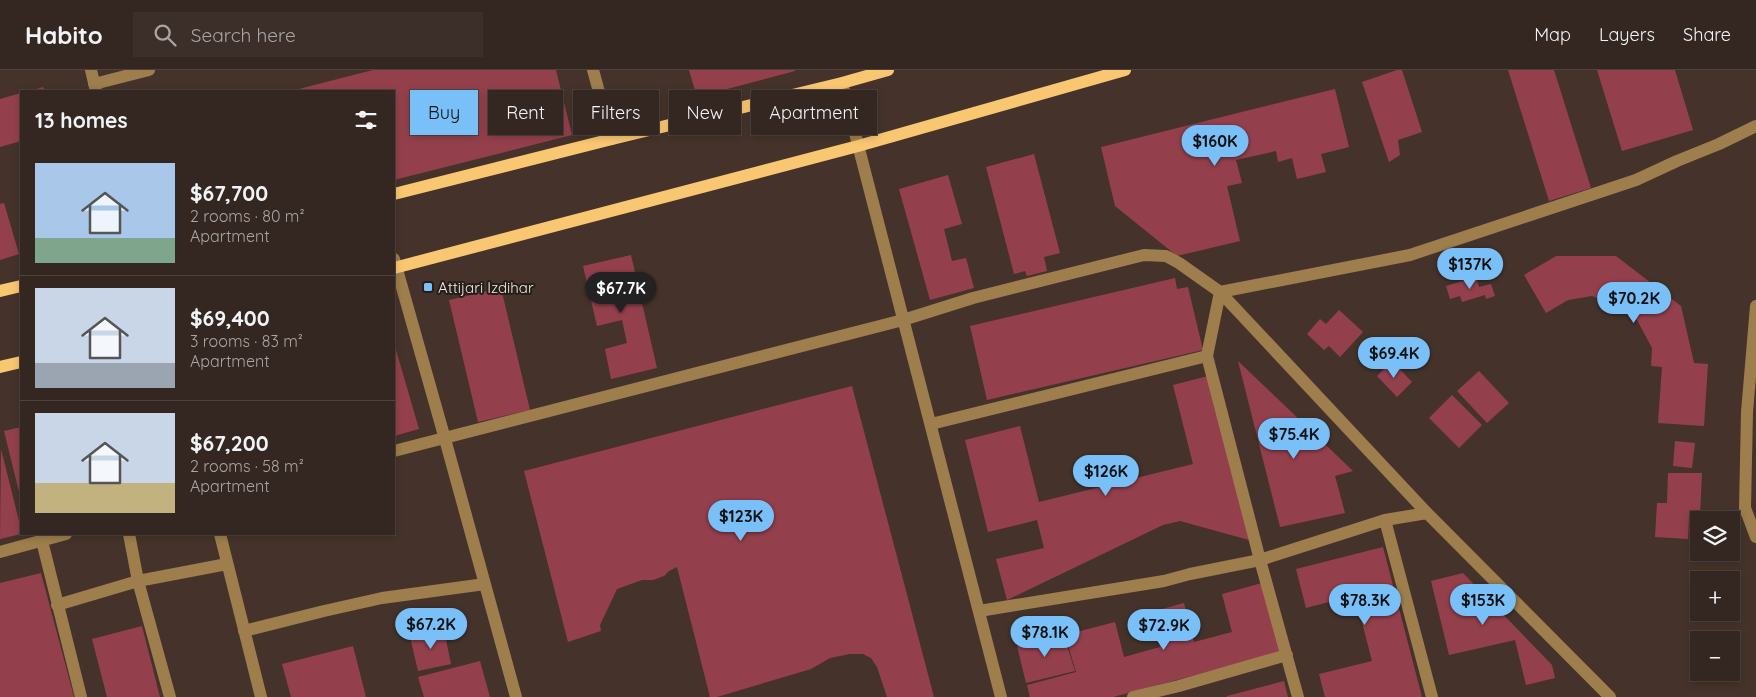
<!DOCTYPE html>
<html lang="en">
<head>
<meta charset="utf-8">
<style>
  body { margin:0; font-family:Quicksand,sans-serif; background:#3c2e29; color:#f1f3f6; height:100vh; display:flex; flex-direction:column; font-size:19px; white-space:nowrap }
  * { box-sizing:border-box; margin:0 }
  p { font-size:16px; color:#a9a5a5 }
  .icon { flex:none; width:28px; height:28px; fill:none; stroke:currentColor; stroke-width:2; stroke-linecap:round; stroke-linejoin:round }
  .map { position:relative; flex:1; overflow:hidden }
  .details { position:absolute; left:20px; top:20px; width:375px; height:445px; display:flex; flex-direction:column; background:#342620; border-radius:0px; box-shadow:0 2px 8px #0003,0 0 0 1px #4e433e }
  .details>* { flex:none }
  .banner { position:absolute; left:410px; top:20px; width:475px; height:45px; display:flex; gap:10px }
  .controls { position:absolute; left:1690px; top:441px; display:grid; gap:10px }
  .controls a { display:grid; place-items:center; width:50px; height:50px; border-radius:0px; background:#342620; box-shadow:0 2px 8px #0003,0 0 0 1px #4e433e; font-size:25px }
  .price { position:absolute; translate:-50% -42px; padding:0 11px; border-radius:18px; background:#79bff8; color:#111; font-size:16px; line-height:32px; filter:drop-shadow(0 1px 2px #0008) }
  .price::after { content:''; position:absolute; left:50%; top:30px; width:15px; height:11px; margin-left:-8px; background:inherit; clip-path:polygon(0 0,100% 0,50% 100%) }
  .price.current { background:#222; color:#fff }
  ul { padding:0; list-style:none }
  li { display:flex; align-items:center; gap:15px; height:125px; padding:0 15px }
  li+li { border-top:1px solid #4e433e }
  li span { display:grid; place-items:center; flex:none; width:140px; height:100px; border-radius:0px; color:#555 }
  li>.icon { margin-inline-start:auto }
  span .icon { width:60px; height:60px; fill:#fffc; stroke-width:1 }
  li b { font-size:21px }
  h2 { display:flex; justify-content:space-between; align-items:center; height:60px; padding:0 15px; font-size:21px }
  .chip { padding:0 18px; border-radius:0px; background:#342620; box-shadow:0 2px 8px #0003,0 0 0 1px #4e433e; font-size:18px; line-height:45px }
  .chip.current { background:#79bff8; color:#111 }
  header { display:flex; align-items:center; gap:30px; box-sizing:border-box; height:70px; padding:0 25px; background:#342620; border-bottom:1px solid #4e433e }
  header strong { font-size:24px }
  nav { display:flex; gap:28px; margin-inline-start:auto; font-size:18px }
  .search { width:350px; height:45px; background:#3c2e29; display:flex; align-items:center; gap:12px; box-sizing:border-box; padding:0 18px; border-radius:0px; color:#a9a5a5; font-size:19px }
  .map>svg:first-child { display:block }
  .building { fill:#94404c }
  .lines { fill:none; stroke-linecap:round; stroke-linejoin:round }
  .minor { stroke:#9d7e4c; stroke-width:12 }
  .major { stroke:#f9c672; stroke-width:12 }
  .poi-dot { fill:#79bff8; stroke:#251d19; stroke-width:2 }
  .labels { text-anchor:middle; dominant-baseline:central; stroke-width:4; stroke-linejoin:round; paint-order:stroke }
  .poi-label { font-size:15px; fill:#f4e8e3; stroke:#251d19; text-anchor:start }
</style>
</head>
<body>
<header>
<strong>Habito</strong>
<div class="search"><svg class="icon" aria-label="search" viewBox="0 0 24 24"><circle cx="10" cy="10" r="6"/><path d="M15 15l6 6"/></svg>Search here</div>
<nav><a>Map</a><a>Layers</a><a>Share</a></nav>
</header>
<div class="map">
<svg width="1756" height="627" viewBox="0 0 1756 627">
  <rect width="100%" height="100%" fill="#45332b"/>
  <!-- building -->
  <path class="building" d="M373 0H556L572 65 394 110V21H291Z
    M689 0H795V1L697 27Z
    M1397 0H1402L1422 62 1398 70 1400 85 1389 92 1362 12Z
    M1508 0H1554L1591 118 1549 131Z
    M1597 0H1675L1693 60 1622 81Z
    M43 17 45 21H30Z
    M1335 19 1349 77 1321 84 1326 102 1297 109 1292 88 1278 92 1276 81 1236 90 1242 113 1227 116 1240 171 1177 186 1115 136 1101 77Z
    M21 23V71L0 77V29Z
    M1034 84 1060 183 1044 187 1047 201 1027 206 1025 201 1014 204 986 97Z
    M948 105 962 154 944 159 952 191 966 188 974 218 930 230 899 119Z
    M4 133 19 184 0 190V134Z
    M631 185 657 298 611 309 605 279 627 273 622 250 597 256 583 196Z
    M1556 186H1616L1681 236 1694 293 1708 294 1704 356 1658 353 1662 297 1651 296 1652 278 1637 250 1617 236 1592 226 1568 230 1546 243 1524 205Z
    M1476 207 1479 217 1491 214 1495 226 1486 229 1485 225 1462 232 1460 226 1450 229 1446 216Z
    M1175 208 1177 219 1188 217 1203 280 987 330 970 256Z
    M501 218 530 340 478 352 449 230Z
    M1339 240 1363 262 1340 287 1329 276 1324 280 1307 264 1320 249 1326 254Z
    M394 273 419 359 394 366Z
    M1238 291 1353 401 1335 406 1345 443 1280 457Z
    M1392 291 1412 312 1397 327 1377 306Z
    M1479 301 1509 333 1487 353 1457 321Z
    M1208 306 1249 470 1180 451 1163 455 1007 530 996 489 1044 478 1037 450 988 462 965 370 1020 356 1039 432 1193 394 1173 315Z
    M852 316 934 627H887L877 597 871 588 863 584H850L830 588 811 599 717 627H710L677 497 669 501 664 506 653 510H642L617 519 600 555 601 561 568 572 524 401Z
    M1452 325 1482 355 1459 378 1429 348Z
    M21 357V430L4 361Z
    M1675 371 1695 373 1692 398 1673 396Z
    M1 379 21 459V464L0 469Z
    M1668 403H1702L1700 446H1689L1688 469 1655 467 1657 433H1667Z
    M1383 477 1422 627H1325L1319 604 1372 591 1355 525 1306 538 1296 499Z
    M41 503 74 627H0V513Z
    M1463 503 1552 595 1555 608 1526 615 1515 570 1449 585 1431 511Z
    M1262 513 1281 582 1113 627H1030L1027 615 1076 602 1065 565 1115 552 1124 587 1160 577 1151 542 1184 533 1194 572 1232 562 1222 524Z
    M142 556 160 627H107L92 569Z
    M444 560 451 594 418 601 410 567Z
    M1063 563 1075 601 1026 613 1017 576Z
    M353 576 366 627H291L282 594Z
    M480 591 490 627H424L418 607Z
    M1284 611 1288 627H1227V626Z"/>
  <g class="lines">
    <!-- minor -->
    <path class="minor" d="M91 0 96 21
      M593 0 612 69
      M842 13 1001 627
      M94 14 149 0
      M394 189 445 369 516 627
      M1756 236 1747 342 1745 438 1756 467
      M931 354 1207 286
      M394 381 903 250 973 228 1144 185 1166 186 1179 193 1220 222 1427 443 1610 627
      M1385 450 1432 627
      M129 464 138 511 170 627
      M220 464 261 627
      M42 471 81 627
      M0 482 66 464
      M57 535 138 511 227 494
      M979 541 1164 511 1190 504 1260 490 1385 450 1427 443
      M244 561 324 541 382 528 485 514
      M1133 627 1179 616 1287 585
      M1298 627 1260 490 1207 286 1220 222 1410 185 1636 110 1677 91 1719 74 1756 56"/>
    <!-- major -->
    <path class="major" d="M394 124 612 69 842 13 888 0
      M394 198 858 76 1125 0
      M0 221 21 216
      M0 297 21 292"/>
  </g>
  <!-- markers -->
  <rect class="poi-dot" x="423" y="212" width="10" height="10" rx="2.5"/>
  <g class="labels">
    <!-- poi labels -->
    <g class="poi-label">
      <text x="438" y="217">Attijari Izdihar</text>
    </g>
  </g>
</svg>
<div class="controls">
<a><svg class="icon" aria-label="layers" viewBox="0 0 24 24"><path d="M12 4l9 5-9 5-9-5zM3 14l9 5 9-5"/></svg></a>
<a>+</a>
<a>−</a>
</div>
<b class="price" style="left:1215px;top:97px">$160K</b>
<b class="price" style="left:1470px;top:220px">$137K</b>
<b class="price current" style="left:621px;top:244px">$67.7K</b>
<b class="price" style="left:1634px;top:254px">$70.2K</b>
<b class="price" style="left:1394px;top:309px">$69.4K</b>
<b class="price" style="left:1294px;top:390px">$75.4K</b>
<b class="price" style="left:1106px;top:427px">$126K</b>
<b class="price" style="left:741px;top:472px">$123K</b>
<b class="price" style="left:1365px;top:556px">$78.3K</b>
<b class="price" style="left:1483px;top:556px">$153K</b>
<b class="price" style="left:431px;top:580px">$67.2K</b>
<b class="price" style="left:1164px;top:581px">$72.9K</b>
<b class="price" style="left:1045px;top:588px">$78.1K</b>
<div class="banner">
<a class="chip current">Buy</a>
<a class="chip">Rent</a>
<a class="chip">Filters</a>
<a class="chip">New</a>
<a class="chip">Apartment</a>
</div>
<section class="details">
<h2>13 homes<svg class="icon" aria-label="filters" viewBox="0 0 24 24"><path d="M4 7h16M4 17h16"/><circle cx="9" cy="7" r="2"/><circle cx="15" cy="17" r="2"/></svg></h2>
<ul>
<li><span style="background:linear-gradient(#a9c7e8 75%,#7fa58c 0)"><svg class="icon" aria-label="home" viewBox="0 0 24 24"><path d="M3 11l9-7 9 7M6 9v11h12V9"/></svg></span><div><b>$67,700</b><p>2 rooms · 80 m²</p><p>Apartment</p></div></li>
<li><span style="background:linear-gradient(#c9d6e8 75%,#9aa5b1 0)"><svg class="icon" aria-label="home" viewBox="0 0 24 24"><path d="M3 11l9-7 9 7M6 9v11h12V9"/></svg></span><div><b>$69,400</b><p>3 rooms · 83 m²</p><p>Apartment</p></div></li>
<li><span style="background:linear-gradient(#c9d6e8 70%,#c2b280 0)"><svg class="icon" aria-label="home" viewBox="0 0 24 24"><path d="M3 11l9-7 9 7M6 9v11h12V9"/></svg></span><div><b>$67,200</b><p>2 rooms · 58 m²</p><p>Apartment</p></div></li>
</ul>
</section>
</div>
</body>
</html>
